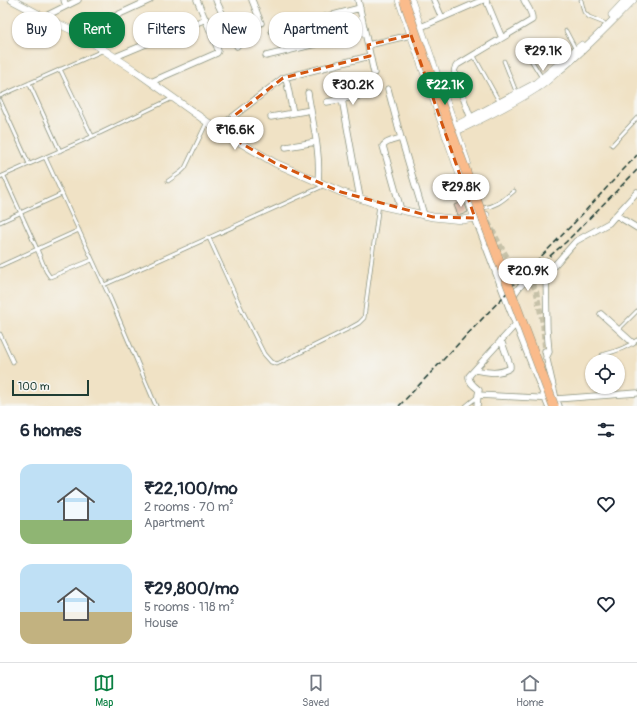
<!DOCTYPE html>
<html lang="en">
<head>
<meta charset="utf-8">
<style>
  body { margin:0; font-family:Pangolin,sans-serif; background:#f6f6f7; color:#1f2937; height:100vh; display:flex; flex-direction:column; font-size:15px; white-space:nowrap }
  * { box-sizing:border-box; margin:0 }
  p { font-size:13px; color:#747a83 }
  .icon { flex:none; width:22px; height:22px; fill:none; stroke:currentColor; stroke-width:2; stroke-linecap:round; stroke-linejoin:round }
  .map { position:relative; height:406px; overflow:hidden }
  .sheet { display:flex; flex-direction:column; background:#fff; flex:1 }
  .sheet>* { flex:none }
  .banner { position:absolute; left:12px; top:12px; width:400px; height:36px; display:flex; gap:8px }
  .fabs { position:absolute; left:585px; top:354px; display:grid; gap:8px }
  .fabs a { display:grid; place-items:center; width:40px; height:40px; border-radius:50%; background:#fff; box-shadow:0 1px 3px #0004; font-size:20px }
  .scale { position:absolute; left:12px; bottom:10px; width:77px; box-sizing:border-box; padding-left:4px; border:2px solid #1f3d34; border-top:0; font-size:11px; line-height:14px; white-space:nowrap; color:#1f3d34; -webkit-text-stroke:3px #f6f6f2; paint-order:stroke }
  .price { position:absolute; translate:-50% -34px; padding:0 9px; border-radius:14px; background:#fff; color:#222; font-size:13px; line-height:26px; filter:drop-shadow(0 1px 2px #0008) }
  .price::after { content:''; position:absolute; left:50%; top:24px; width:12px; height:9px; margin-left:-6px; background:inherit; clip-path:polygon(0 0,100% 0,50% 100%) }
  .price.selected { background:#0b8043; color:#fff }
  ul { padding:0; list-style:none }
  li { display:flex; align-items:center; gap:12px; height:100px; padding:0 20px }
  li span { display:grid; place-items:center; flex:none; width:112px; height:80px; border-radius:12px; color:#555 }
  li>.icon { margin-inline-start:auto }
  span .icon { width:48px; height:48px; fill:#fffc; stroke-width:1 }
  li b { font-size:17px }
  h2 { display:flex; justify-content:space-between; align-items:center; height:48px; padding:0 20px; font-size:17px }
  .pill { padding:0 14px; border-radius:16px; background:#fff; box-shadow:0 1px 3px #0004; font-size:14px; line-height:36px }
  .pill.selected { background:#0b8043; color:#fff }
  .dock { display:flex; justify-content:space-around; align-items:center; height:56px; border-top:1px solid #e0e1e3; background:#fff; font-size:11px; color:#747a83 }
  .dock a { display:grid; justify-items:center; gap:2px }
  .dock .selected { color:#0b8043 }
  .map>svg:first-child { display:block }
  .building { fill:#d39e83 }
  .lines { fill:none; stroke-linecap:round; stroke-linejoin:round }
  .minor-tunnel { stroke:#c6c1a8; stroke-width:5.5; stroke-dasharray:5.5 3; stroke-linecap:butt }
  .service-casing { stroke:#88907c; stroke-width:4.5 }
  .minor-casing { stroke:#88907c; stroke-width:7 }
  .tertiary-casing { stroke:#88907c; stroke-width:8 }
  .service { stroke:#fff; stroke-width:3 }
  .minor { stroke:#fff; stroke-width:5.5 }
  .tertiary { stroke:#fff; stroke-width:7 }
  .rail { stroke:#1f3d34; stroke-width:1.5; stroke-dasharray:6 3; stroke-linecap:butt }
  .primary-bridge-casing { stroke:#88907c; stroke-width:10; stroke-linecap:butt }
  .primary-bridge { stroke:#fabb8b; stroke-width:9 }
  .marked { fill:none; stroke:#d45610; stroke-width:3; stroke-dasharray:8 5; stroke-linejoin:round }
</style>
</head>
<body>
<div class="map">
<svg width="637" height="406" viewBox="0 0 637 406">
  <rect width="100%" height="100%" fill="#f6f6f2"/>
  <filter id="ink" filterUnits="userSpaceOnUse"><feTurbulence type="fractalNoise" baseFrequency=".025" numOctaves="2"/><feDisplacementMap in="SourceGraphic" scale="8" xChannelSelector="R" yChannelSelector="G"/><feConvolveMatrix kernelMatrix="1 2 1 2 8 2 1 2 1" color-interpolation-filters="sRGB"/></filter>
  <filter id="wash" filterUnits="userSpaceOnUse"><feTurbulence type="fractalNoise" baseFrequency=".012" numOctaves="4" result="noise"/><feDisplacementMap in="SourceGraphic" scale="16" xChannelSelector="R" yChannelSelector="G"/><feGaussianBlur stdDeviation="0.9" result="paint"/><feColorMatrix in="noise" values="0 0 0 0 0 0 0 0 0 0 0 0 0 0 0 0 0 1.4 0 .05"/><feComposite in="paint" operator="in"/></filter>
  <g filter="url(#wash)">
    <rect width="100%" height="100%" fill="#f0e2c5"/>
    <g id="blocks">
      <!-- building -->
      <path class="building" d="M464 201 468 212 461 215H458L454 205Z"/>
    </g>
  </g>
  <g filter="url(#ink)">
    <use href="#blocks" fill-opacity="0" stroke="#88907c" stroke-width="1"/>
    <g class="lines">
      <!-- minor-tunnel -->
      <path class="minor-tunnel" d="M488 222C496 236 503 253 513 265 520 274 531 280 536 290L543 325 545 351"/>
      <defs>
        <path id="service" d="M581 0 584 12 589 17 604 23
          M566 31 576 50
          M525 50 542 78
          M474 56 500 103
          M504 61 517 94
          M60 69 92 136
          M29 83 60 151
          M0 96 102 51
          M0 100 29 164
          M612 145 637 118
          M45 157 111 300 156 406
          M4 176 37 249 46 271 50 277 92 260
          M0 177 100 133 173 98
          M168 181 181 172 185 168 207 122
          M483 208C497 206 503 200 514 191
          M0 222 62 194
          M209 238 243 312 264 354 271 362 277 364 350 328 359 323 364 318 379 204
          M0 266 79 230
          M104 285 319 188 324 185
          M618 330 637 311
          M0 334 13 362
          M602 355C614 352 627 348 637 340
          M466 406 477 397"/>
        <path id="minor" d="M64 0 66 6
          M216 0 237 46
          M252 0 261 23
          M358 0 374 73
          M434 0 442 18
          M486 0 502 38
          M44 17 78 0
          M421 27 483 0
          M272 31 360 8
          M78 33 150 0
          M368 45 411 35
          M266 56 365 32
          M115 57 206 19
          M286 78 293 113
          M151 82 217 53 218 51 217 47 197 0
          M388 89 401 138 424 215
          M308 93C312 121 321 152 318 181
          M342 99 360 198
          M327 102 376 93
          M271 117 311 110
          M472 121 455 76C454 71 454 69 457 65L532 20C533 13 527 6 524 0
          M217 129 283 78 370 56
          M286 147 316 142
          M637 192 616 215 637 228
          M401 210 383 146C386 141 395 140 401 138
          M475 218 508 305
          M546 275 547 329 549 352 546 358
          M601 314 633 343
          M545 351 556 399 559 406
          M475 370C486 372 499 375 510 368V365L501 340
          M478 395 479 390C474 386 468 382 469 376L516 324
          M477 406 478 395 556 399 637 393
          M548 406 508 305C514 294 521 281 534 277 538 276 542 277 546 275L576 241 609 223 616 215"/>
        <path id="tertiary" d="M12 0 44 17 78 33 134 70 217 129 275 163 341 192 383 206 433 217 462 220 475 218 486 215
          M399 0 475 218
          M411 0 467 162
          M612 15 626 0
          M451 128 471 118 535 84 582 45
          M446 136C477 121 508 107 537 88 544 84 550 78 556 73 584 51 608 25 633 0"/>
      </defs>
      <!-- service casing -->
      <use href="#service" class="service-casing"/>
      <!-- minor casing -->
      <use href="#minor" class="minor-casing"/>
      <!-- tertiary casing -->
      <use href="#tertiary" class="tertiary-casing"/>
      <!-- service -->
      <use href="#service" class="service"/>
      <!-- minor -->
      <use href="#minor" class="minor"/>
      <!-- tertiary -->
      <use href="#tertiary" class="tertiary"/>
      <!-- rail -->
      <path class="rail" d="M543 262 566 242 637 170
        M399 406 504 296 514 284 575 222 637 155"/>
      <defs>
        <path id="primary-bridge" d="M404 0C451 136 503 271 554 406"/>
      </defs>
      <!-- primary-bridge casing -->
      <use href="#primary-bridge" class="primary-bridge-casing"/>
      <!-- primary-bridge -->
      <use href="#primary-bridge" class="primary-bridge"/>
    </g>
  </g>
  <!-- marked area -->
  <path class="marked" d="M411 35 475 218 433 217 341 192 275 163 217 129 283 78 370 56 368 45Z"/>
</svg>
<div class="fabs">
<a><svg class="icon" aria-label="locate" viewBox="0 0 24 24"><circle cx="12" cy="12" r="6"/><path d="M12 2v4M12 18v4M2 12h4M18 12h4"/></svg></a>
</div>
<div class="scale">100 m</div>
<b class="price" style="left:543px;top:72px">₹29.1K</b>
<b class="price" style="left:353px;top:106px">₹30.2K</b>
<b class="price selected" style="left:445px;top:106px">₹22.1K</b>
<b class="price" style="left:235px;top:151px">₹16.6K</b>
<b class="price" style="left:461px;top:208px">₹29.8K</b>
<b class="price" style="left:528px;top:292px">₹20.9K</b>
<div class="banner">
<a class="pill">Buy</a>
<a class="pill selected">Rent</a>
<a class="pill">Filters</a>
<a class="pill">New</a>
<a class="pill">Apartment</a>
</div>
</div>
<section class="sheet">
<h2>6 homes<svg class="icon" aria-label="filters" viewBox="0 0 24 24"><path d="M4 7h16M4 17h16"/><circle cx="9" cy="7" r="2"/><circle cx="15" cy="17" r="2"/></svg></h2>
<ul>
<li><span style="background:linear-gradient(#bfe0f5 70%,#8fb573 0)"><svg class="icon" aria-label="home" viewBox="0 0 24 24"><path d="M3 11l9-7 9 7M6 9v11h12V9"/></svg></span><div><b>₹22,100/mo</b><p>2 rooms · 70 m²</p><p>Apartment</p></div><svg class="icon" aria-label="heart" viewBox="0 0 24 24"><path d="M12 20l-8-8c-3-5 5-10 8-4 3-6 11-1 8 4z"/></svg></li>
<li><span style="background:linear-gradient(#bfe0f5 60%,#c2b280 0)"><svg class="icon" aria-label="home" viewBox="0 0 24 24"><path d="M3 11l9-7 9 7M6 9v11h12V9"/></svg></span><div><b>₹29,800/mo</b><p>5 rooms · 118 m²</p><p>House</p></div><svg class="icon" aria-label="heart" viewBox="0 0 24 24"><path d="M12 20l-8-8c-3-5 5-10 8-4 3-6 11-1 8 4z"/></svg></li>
</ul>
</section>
<nav class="dock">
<a class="selected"><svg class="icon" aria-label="map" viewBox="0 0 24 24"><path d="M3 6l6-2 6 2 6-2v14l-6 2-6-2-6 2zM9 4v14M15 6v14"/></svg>Map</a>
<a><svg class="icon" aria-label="saved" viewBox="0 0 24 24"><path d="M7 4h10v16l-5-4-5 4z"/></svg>Saved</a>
<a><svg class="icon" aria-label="home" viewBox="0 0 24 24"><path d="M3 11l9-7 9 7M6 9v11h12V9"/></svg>Home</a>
</nav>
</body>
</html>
